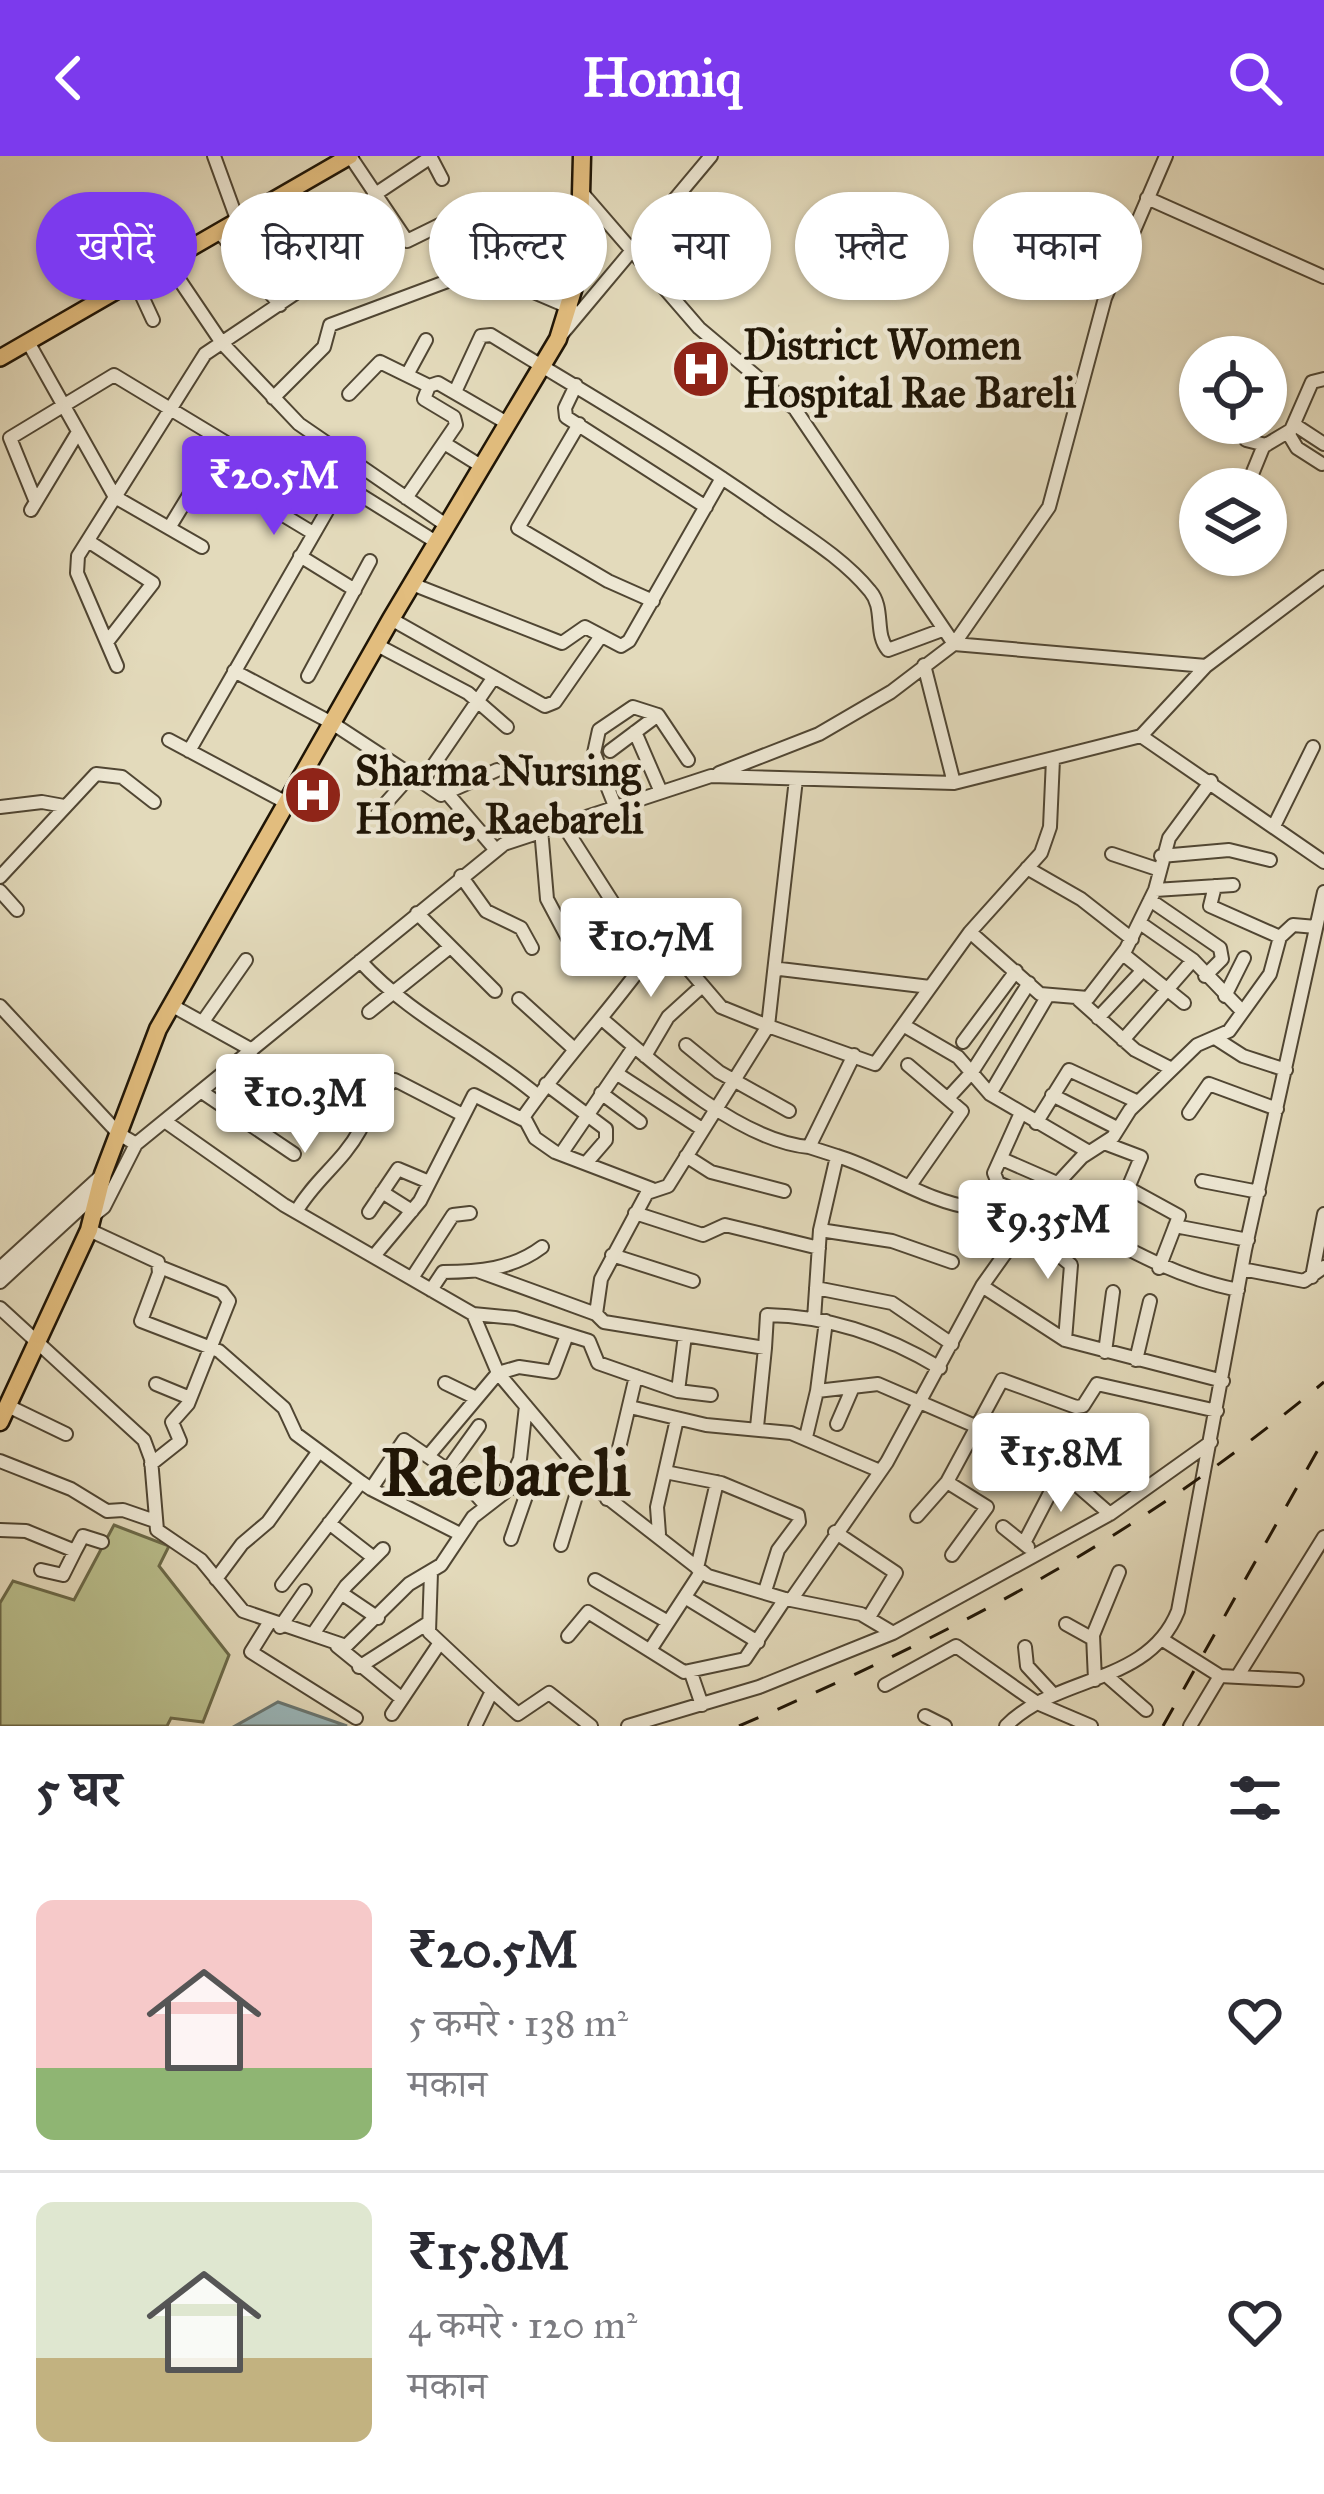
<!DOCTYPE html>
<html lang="hi">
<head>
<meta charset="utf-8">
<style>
  body { margin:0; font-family:"IM FELL Great Primer","Noto Serif Devanagari",serif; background:#f2f2f3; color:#2b2b33; height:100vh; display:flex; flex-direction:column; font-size:45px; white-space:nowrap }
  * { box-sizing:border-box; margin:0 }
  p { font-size:39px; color:#7c7c81 }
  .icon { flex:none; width:66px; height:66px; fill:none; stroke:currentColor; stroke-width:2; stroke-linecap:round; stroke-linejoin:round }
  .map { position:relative; height:1570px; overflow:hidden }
  .side { display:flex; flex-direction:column; background:#fff; flex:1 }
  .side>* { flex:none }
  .guide { position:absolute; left:36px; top:36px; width:1254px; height:108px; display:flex; gap:24px }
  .buttons { position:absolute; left:1179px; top:180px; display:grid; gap:24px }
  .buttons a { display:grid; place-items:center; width:108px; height:108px; border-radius:50%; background:#fff; box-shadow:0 3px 9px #0004; font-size:60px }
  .price { position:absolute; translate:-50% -102px; padding:0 27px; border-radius:12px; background:#fff; color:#222; font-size:39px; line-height:78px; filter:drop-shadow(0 3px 6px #0008) }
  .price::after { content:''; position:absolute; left:50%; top:72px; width:36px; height:27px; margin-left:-18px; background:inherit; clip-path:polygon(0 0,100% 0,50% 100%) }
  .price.active { background:#7c3aed; color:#fff }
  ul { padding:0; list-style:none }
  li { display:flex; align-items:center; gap:36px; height:300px; padding:0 36px }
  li+li { border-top:3px solid #e1e1e2 }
  li span { display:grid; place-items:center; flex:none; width:336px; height:240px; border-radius:18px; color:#555 }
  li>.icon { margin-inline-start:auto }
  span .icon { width:144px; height:144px; fill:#fffc; stroke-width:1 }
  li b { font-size:51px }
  h2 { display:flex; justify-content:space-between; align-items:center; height:144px; padding:0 36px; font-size:51px }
  .chip { padding:0 42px; border-radius:54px; background:#fff; box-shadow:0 3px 9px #0004; font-size:42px; line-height:108px }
  .chip.active { background:#7c3aed; color:#fff }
  header { display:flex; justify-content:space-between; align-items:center; height:156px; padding:0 36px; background:#7c3aed; color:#fff; font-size:54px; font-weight:700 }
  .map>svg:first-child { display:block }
  .green { fill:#b9be8c; stroke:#6c6a49; stroke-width:3 }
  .water { fill:#9ab8bc; stroke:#697773; stroke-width:3 }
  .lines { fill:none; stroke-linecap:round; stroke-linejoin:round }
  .minor-casing { stroke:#504633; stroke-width:16 }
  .major-casing { stroke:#1f1506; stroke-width:20 }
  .highway-casing { stroke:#1f1506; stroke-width:21 }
  .minor { stroke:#ede7d3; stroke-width:12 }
  .major { stroke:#e2bd7e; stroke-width:15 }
  .highway { stroke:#e2bd7e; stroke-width:16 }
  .rail { stroke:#1f1506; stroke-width:3; stroke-dasharray:21 21; stroke-linecap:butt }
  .labels { text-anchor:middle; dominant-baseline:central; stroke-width:9; stroke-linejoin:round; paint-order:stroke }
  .poi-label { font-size:42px; font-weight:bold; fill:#1f1506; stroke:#ede7d3; text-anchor:start }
  .town-label { font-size:66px; font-weight:bold; fill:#1f1506; stroke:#ede7d3 }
</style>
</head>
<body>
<header><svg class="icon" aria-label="back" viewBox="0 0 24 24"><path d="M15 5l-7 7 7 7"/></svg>Homiq<svg class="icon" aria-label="search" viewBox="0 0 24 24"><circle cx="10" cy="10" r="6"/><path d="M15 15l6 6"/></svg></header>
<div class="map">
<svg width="1324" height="1570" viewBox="0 0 1324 1570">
  <rect width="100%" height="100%" fill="#e3dabb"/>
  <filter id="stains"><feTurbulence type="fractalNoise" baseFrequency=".00167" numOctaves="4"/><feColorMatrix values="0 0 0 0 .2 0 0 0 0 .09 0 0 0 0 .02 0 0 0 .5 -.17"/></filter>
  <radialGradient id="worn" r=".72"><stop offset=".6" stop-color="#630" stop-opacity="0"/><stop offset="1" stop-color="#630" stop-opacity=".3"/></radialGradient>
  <!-- green -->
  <path class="green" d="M114 1369 169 1390 159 1410 229 1499 203 1566 171 1562 167 1570H0V1447L13 1425 74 1444Z"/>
  <!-- water -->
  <path class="water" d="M278 1546 347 1570H235Z"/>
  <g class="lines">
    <defs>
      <path id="minor" d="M214 0 238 66
        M350 0 407 85 458 60
        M430 0 442 23
        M583 38 699 172 795 253 954 488 1206 510
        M374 39 431 1
        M1147 42 1324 121
        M220 77 280 149
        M168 107 222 187 299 268 446 369
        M480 113 571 152
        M135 125 153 164
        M562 178 711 0
        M28 186 115 341 202 391
        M407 219 426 184
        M576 229 565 252 566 261 706 351
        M455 236 481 180 491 179C585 237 680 291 770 355 804 379 843 402 870 435 885 452 874 478 888 494L942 474
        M349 238 380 206 429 230 438 227 507 267
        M273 242 324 191 330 169 480 113 531 58 583 61
        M579 268 518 372 608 425 653 445
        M1295 269 1324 288
        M1288 277 1297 292 1322 308
        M1246 284 1266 289 1291 274 1312 226 1324 223
        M444 287 481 310
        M1246 333 1264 289
        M406 342 456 269 454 261 424 243 429 230
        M260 345 313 377
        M36 346 10 282 114 219 258 306
        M31 354 78 276
        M169 372 222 285
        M88 385 153 427 107 486
        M300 400 355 434
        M412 428 562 487 585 471 621 490 629 485 722 322
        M391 463 545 550 555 546 601 480
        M377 489 468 537 507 571
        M924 509 954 627
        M117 510 77 417 78 400 205 198 364 91
        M234 515 332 567 422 626 494 521
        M308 520 370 405
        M635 576 661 636
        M1141 580 1324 706
        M169 584 285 646
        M189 595 339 334 351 333 436 386
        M610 595 658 559
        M719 617 819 578 891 536 954 488 1049 351 1105 142 1166 0
        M422 626 441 639 497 614
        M447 637 495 693
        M615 650 594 597 599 574 633 551 658 559 688 604
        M0 651 42 646 64 650
        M378 656 411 619
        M562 667 617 753 662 782 721 851 768 870 774 816 780 813 930 831
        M1275 668 1313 591
        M541 673 547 743 581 807
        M1112 698 1157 713
        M1161 700 1229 694 1270 704
        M1027 712 1081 743 1132 783
        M461 720 486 755 521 772 532 792
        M0 721 96 618 122 621 154 646
        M1155 734 1233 729
        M0 735 17 754
        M1150 744 1220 792 1222 803 1205 820
        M417 757 495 835
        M1140 767 1193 804 1241 854
        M970 776 1040 838 1088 842 1126 793 1155 734 1169 682 1211 625
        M1280 781 1293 769 1316 771
        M1123 798 1184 847
        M360 805C411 861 480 891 538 940
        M774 816 796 623
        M1225 840 1244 802
        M519 843 572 891
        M1079 844 1135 894 1172 913
        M171 849 252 894
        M0 850 119 978 136 988 504 688 711 620 954 627 1141 580 1206 510 1324 421
        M369 856 450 791
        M1098 862 1143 814
        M602 863C654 908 739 985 809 991
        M204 864 246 804
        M903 869 958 901 990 938 1089 996
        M1215 882 1243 900 1286 914
        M1123 884 1193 804
        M963 886 1016 815
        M686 889 719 916 789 955
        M645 900 668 861 701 831
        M236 907 305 955
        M908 909 962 955 911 1028
        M616 917 702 973
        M546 928 606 973V984L587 1006
        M202 936 294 998
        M601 937 640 966
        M990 938 1047 841
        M1052 939 1117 972
        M950 940 972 916 1029 827
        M352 955 395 924 461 958
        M1189 957 1209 928 1277 953
        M1020 959 994 1017 998 1027C1081 1061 1148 1116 1238 1134
        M522 963C566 899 619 846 662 782
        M166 966 284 1049 473 1158 498 1217 595 1332 708 1420 785 1443 791 1444 887 1306 982 1130 1065 1184 1223 1225
        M1036 967 1069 914 1138 946
        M1104 987 1141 1001 1128 1032 1179 1060 1159 1112
        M561 998 634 891
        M686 1000 711 1016 784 1035
        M837 1000C883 1014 927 1046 974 1052
        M1002 1003 1057 1027
        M1202 1025 1259 1036
        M382 1036 412 1055
        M296 1056C315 1023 342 1007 360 974
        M369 1056 398 1013 429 1026
        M635 1057 703 1079 725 1069 819 1092
        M94 1059 104 1051 136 988
        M1175 1070 1248 1084
        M1025 1071 1071 1109 1065 1184
        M89 1074 158 1106 159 1117 141 1165 219 1195 284 1252 296 1278 361 1326 371 1333 404 1284 465 1326 486 1350
        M820 1074 892 1085 952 1106
        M1100 1079 1127 1031
        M612 1099 693 1125
        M374 1100 420 1045 474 939 526 965 535 982 555 996 652 1033
        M0 1112 101 1020
        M1242 1113 1304 1125 1324 1111
        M478 1115 596 1158
        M1312 1121 1324 1058
        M412 1122 453 1059 470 1057
        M0 1126 100 1034
        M982 1130 1046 1040 1082 1001 1113 981 1130 954 1197 889 1229 875 1270 818 1280 781 1210 750 1215 730
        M816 1132 892 1147 952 1188
        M431 1134 443 1116C478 1116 513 1113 542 1091
        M0 1152 144 1284 151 1303 157 1374 201 1404 243 1455 346 1490 409 1428 441 1409 473 1361 504 1337 520 1303 526 1250
        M473 1158 515 1162 589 1185 598 1207 678 1235 711 1239
        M814 1163 820 1074 837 1000 809 991 854 899
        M1105 1196 1113 1136
        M1136 1204 1150 1145
        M940 1212C887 1180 830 1160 767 1159L765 1192 604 1166 596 1158 601 1123 647 1037 668 1030 768 870 875 908 970 776 1041 697 1050 671 1053 603
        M445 1227 474 1241
        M156 1228 190 1242
        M678 1235 685 1179
        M817 1235 826 1165
        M8 1250 66 1278
        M630 1251 706 1269 791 1277 880 1315
        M837 1268 853 1231
        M757 1271 765 1192
        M806 1281 817 1235 878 1228 1063 1308 1071 1324 1110 1358
        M429 1299 498 1217 519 1211 553 1216 567 1179
        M0 1305 71 1333 107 1355 123 1354 152 1364
        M151 1308 180 1285 172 1266 188 1248 229 1145 222 1136 160 1111
        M448 1313 479 1270
        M665 1316 721 1327 798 1359 799 1366 778 1394 765 1435
        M947 1326 987 1351 952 1399
        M509 1329 527 1337 511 1383
        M371 1333 460 1378
        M607 1343 636 1220
        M917 1360 947 1326 1002 1224 1076 1251 1083 1250 1097 1228 1217 1255
        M329 1367 374 1402
        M1003 1371 1028 1391
        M0 1374 26 1375 75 1395 83 1380 102 1386
        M835 1376 896 1417 869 1461
        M659 1378 657 1351 677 1263
        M1024 1387 1050 1337 1069 1321
        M561 1389 583 1317
        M697 1412 717 1326
        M41 1414 63 1419 75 1395
        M431 1416 429 1476 492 1535
        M216 1423 242 1388 268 1366 319 1295
        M595 1424 668 1466
        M282 1429 361 1326
        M341 1437 378 1462
        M691 1445 758 1486
        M269 1467 251 1496 356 1562
        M1066 1468 1093 1483
        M280 1471 305 1435
        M893 1477 1110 1358 1211 1286
        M313 1478 346 1430 383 1393
        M568 1480 588 1456 684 1516 745 1503 785 1443
        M1163 1484 1220 1520 1297 1524
        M337 1490 401 1542
        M1025 1491 1027 1510 1052 1537
        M650 1494 701 1416
        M359 1511 428 1467
        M691 1517 702 1549
        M1107 1520 1146 1554
        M1237 1521 1324 1381
        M1095 1524 1093 1479 1119 1416
        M885 1529 956 1490 1037 1547 1091 1570
        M392 1558 439 1488
        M925 1560 945 1570
        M475 1570 492 1535 518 1558 549 1537 591 1570
        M628 1570 759 1531 893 1477 861 1458 791 1444
        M1006 1570C1057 1518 1148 1530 1178 1455L1245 1094 1324 736
        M1190 1570 1220 1520"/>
      <path id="major" d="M0 202 350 0"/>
      <path id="highway" d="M0 1266 89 1074 103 1018 158 873 391 463 558 183 579 115 582 0"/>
    </defs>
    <!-- minor casing -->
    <use href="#minor" class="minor-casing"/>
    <!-- major casing -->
    <use href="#major" class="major-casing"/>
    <!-- highway casing -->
    <use href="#highway" class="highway-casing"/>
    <!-- minor -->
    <use href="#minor" class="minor"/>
    <!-- major -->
    <use href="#major" class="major"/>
    <!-- highway -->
    <use href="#highway" class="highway"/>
    <!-- rail -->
    <path class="rail" d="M739 1570C958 1476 1140 1380 1324 1226
      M1163 1570 1324 1283"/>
  </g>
  <!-- icons -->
  <defs>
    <symbol id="hospital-disc" viewBox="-11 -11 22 22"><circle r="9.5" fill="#8f2418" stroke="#ede7d3"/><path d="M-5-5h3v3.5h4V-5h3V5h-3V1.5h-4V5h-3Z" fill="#fff"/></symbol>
  </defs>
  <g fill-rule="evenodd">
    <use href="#hospital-disc" x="668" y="180" width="66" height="66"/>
    <use href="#hospital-disc" x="280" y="606" width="66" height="66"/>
  </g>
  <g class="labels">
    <!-- poi labels -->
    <g class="poi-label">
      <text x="743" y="189">District Women<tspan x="743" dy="48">Hospital Rae Bareli</tspan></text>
      <text x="355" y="615">Sharma Nursing<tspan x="355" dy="48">Home, Raebareli</tspan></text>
    </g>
    <!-- town labels -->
    <g class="town-label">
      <text x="506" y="1316">Raebareli</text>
    </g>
  </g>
  <rect width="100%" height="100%" filter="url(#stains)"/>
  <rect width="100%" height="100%" fill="url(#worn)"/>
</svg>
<div class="buttons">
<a><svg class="icon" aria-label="locate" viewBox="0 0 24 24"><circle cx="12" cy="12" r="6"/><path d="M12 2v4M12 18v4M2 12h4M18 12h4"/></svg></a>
<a><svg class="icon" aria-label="layers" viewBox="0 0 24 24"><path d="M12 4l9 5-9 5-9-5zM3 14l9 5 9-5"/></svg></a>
</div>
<b class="price active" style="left:274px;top:382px">₹20.5M</b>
<b class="price" style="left:651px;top:844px">₹10.7M</b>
<b class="price" style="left:305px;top:1000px">₹10.3M</b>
<b class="price" style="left:1048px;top:1126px">₹9.35M</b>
<b class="price" style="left:1061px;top:1359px">₹15.8M</b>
<div class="guide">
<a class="chip active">खरीदें</a>
<a class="chip">किराया</a>
<a class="chip">फ़िल्टर</a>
<a class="chip">नया</a>
<a class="chip">फ़्लैट</a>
<a class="chip">मकान</a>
</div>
</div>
<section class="side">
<h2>5 घर<svg class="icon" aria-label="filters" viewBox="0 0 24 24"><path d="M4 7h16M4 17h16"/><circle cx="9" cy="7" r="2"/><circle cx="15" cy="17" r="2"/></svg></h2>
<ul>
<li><span style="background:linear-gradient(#f6c9c9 70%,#8fb573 0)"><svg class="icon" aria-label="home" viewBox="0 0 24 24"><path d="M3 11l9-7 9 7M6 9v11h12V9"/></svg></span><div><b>₹20.5M</b><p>5 कमरे · 138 m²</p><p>मकान</p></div><svg class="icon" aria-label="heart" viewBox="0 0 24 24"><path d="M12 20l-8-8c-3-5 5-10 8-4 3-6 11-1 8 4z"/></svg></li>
<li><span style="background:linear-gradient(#dfe7d0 65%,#c2b280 0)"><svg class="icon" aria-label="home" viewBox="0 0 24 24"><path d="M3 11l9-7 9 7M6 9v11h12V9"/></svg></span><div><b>₹15.8M</b><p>4 कमरे · 120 m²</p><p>मकान</p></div><svg class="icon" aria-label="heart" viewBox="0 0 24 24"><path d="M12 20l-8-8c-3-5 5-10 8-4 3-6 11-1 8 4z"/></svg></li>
</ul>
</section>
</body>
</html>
